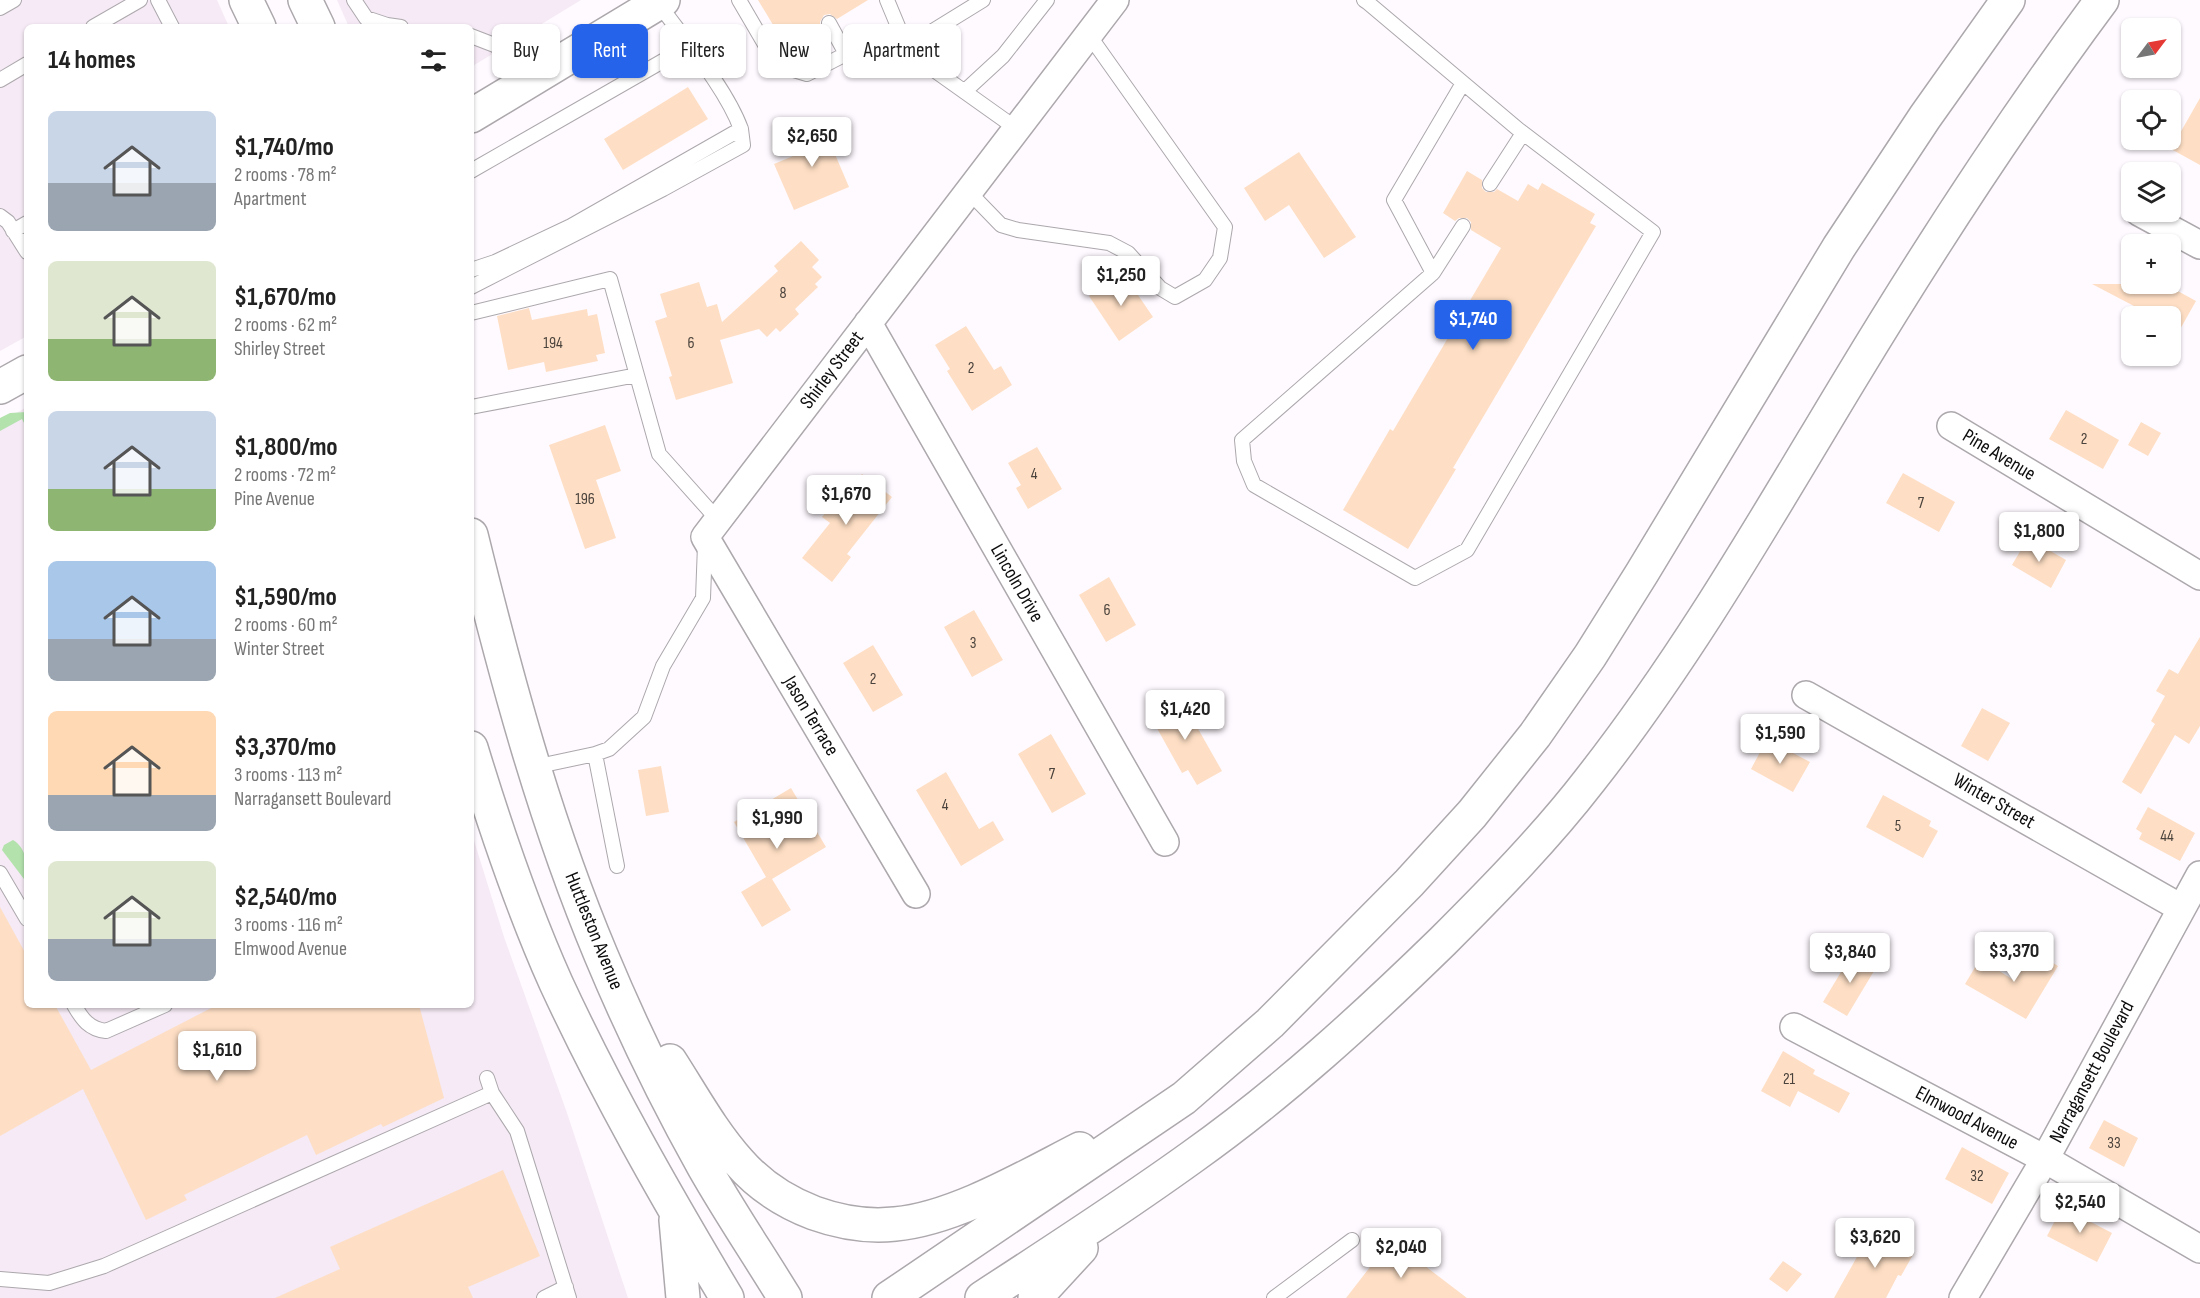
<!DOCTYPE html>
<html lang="en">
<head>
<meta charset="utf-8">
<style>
  body { margin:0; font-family:"Sofia Sans Condensed",sans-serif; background:#f2f2f2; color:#222; height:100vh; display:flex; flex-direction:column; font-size:22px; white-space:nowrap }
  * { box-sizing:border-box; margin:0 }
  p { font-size:20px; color:#767676 }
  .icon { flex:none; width:33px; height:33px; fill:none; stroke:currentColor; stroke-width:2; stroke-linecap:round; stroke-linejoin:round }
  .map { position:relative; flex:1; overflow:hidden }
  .details { position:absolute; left:24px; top:24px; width:450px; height:984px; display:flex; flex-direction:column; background:#fff; border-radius:9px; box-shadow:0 2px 4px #0004 }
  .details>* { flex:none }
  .banner { position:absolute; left:492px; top:24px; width:570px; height:54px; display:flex; gap:12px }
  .needle { width:39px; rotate:58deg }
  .buttons { position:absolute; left:2121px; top:18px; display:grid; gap:12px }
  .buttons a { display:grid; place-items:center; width:60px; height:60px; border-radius:9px; background:#fff; box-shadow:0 2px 4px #0004; font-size:30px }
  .price { position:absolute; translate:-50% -51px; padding:0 14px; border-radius:6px; background:#fff; color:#222; font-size:20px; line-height:39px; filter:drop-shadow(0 2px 3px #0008) }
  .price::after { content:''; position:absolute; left:50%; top:36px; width:18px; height:14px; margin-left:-9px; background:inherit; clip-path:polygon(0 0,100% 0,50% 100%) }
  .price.selected { background:#2563eb; color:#fff }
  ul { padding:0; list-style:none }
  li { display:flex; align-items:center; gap:18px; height:150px; padding:0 24px }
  li span { display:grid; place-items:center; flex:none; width:168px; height:120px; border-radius:9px; color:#555 }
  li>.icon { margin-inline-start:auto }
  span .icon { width:72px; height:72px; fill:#fffc; stroke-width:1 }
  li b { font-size:26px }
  h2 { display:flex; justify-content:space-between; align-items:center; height:72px; padding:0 24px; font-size:26px }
  .chip { padding:0 21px; border-radius:9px; background:#fff; box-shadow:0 2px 4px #0004; font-size:21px; line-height:54px }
  .chip.selected { background:#2563eb; color:#fff }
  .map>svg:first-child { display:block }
  .built { fill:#f5eaf5 }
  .green { fill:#b3e2ad }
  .building { fill:#fedfc5 }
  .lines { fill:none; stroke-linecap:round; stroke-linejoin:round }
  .service-casing { stroke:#aca8ac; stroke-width:16 }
  .minor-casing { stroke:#aca8ac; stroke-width:30 }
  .tertiary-casing { stroke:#aca8ac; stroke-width:36 }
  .secondary-casing { stroke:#aca8ac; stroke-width:36 }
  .trunk-casing { stroke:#aca8ac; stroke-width:36 }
  .service { stroke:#fff; stroke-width:14 }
  .minor { stroke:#fff; stroke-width:27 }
  .tertiary { stroke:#fff; stroke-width:33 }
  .secondary { stroke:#fff; stroke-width:33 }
  .trunk { stroke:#fff; stroke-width:33 }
  .labels { text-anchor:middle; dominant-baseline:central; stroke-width:5; stroke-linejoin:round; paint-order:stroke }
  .number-label { font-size:16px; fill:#4a423c }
  .street-label { font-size:20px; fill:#0e0d0e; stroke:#fff }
</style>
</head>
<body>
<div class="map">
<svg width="2200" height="1298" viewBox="0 0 2200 1298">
  <rect width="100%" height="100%" fill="#fffaff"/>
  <!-- built -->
  <path class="built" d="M0 0H217L229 27H27V336L0 351Z
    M337 0H581L471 67V27H349Z
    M27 407V1005H471V831L504 937 567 1113 628 1298H0V422Z"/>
  <!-- green -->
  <path class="green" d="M27 412V429L22 419 0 431V418L10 413Z
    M13 840C28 849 27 867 27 883L2 850 4 845Z"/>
  <!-- building -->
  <path class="building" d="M758 0H868L837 19 830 14 824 15 820 22 821 28 787 48Z
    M688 87 708 119 623 170 604 139Z
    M2200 98V165L2171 149Z
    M820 119 849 187 794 210 774 164 803 152 795 130Z
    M1299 152 1356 237 1324 258 1289 205 1265 221 1244 188Z
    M1467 171 1482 180V188L1486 192H1494L1497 189 1518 201 1528 184 1538 190 1542 183 1595 214 1590 223 1596 226 1453 468 1456 469 1408 549 1343 510 1390 429 1393 431 1501 248 1471 230V222L1467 218H1459L1455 221 1443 213Z
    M801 241 819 260 812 267 822 277 815 284 818 287 795 309 799 314 780 332 776 328 767 337 759 329 720 340 733 383 676 400 669 377 672 376 655 321 667 317 660 294 699 282 707 307 717 304 722 322 778 271 774 266Z
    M1123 273 1153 317 1119 341 1089 296Z
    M2092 284H2165L2196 301 2170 347V316H2153Z
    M529 308 532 320 587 309 588 316 597 314 605 353 596 355 598 361 546 372 544 362 508 370 497 316Z
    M966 326 994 370 1001 366 1012 385 972 411 947 371 950 369 935 345Z
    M2066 410 2119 440 2103 469 2049 439Z
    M2141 422 2161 433 2148 456 2128 445Z
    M605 425 621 471 596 480 616 538 585 549 549 445Z
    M1037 447 1062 489 1028 509 1016 488 1021 485 1008 463Z
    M1903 473 1955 502 1939 532 1886 503Z
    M862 474 892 497 847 554 851 557 832 582 802 558 830 523 822 517 844 489 847 492Z
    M2028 538 2066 560 2051 588 2012 565Z
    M1109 577 1136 625 1106 642 1079 595Z
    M974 610 1003 660 972 677 944 627Z
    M2200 637V726L2189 744 2175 735 2141 794 2122 782 2155 724 2151 721 2165 696 2156 691 2169 669 2178 674Z
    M873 645 903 695 873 712 843 663Z
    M1180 697 1222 771 1197 785 1188 770 1182 773 1149 714Z
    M1982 708 2010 723 1988 761 1961 746Z
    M1051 734 1086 794 1052 813 1018 754Z
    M1767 739 1810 762 1793 792 1751 769Z
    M661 766 669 812 646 816 638 770Z
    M946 772 979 829 993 821 1004 840 961 866 916 790Z
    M791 788 826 847 772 879 791 910 762 927 741 892 766 877 734 822Z
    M1883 795 1931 821 1929 826 1938 831 1923 858 1866 827Z
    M2148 807 2195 833 2180 861 2139 839 2142 833 2136 829Z
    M0 907 27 956V1005H55L91 1070 217 1005H419L444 1098 383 1127 381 1124 316 1155 307 1135 184 1195 187 1200 146 1220 83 1089 0 1136Z
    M2030 949 2058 966 2026 1019 1965 984 1980 959 2012 979Z
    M1853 952 1877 966 1847 1016 1823 1002Z
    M1783 1051 1815 1070 1813 1074 1850 1093 1839 1113 1798 1091 1790 1107 1761 1091Z
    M2104 1120 2138 1138 2124 1167 2089 1148Z
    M1962 1147 2009 1173 1992 1204 1945 1179Z
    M503 1170 540 1256 468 1287 473 1298H275L340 1269 330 1247Z
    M2062 1207 2112 1233 2097 1262 2047 1236Z
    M1872 1230 1914 1253 1901 1276 1898 1275 1886 1298H1834Z
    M1391 1240 1467 1298H1346Z
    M1783 1261 1802 1274 1787 1292 1769 1279Z"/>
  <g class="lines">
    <defs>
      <path id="service" d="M158 0 172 27
        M354 0 366 18 387 25 401 27
        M739 0 770 53 784 67 807 74 846 54 829 23
        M887 0 902 36 927 65 1017 129
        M1364 0 1367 2 1519 130 1653 232 1467 550 1415 578 1254 485 1244 461 1242 440 1433 273 1394 200 1463 83
        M0 8 14 0
        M93 27 140 0
        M471 36 497 46 520 86
        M910 45 983 0
        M0 80 27 64
        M965 91 1003 56 1047 0
        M471 171 689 46
        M1490 184 1523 133
        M969 192 1001 225 1018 230 1109 243 1128 253 1160 288 1175 297 1205 280 1220 258 1225 227 1089 35
        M0 216 8 222 27 252
        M13 231 27 223
        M471 270 495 262 571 226 741 129C726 88 684 39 658 3
        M1433 273 1463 226
        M471 287 663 189 743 145 741 129
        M471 313 610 279 659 454 718 520
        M471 407 637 375
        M595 754 617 866
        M534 767 595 754 609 749 644 717 663 666 703 598 705 545
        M0 873 27 919
        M74 1005C82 1019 89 1029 106 1031L165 1005
        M487 1078 492 1093 517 1131 569 1298
        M0 1279 49 1283 104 1266 492 1093
        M544 1298 566 1287
        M1274 1298 1352 1240"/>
      <path id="minor" d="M2139 212 2200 245
        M868 323 1165 842
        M1951 426 2200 576
        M1806 695 2181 908
        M916 894 705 537 1115 0
        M1794 1027 2045 1159 2200 1249
        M1963 1298 2045 1159 2200 875"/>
      <path id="tertiary" d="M0 387 27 372"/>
      <path id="secondary" d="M471 116 663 0"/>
      <path id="trunk" d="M246 0 259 27
        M305 0 318 27
        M471 535C506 677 544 819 601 955 631 1027 666 1099 704 1167 729 1211 758 1254 785 1298
        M471 748C495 827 522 907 556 983 606 1091 666 1196 727 1298
        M670 1061C692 1095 712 1132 739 1162 760 1186 785 1202 814 1213 839 1222 867 1227 895 1224 954 1219 1027 1176 1080 1149
        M676 1220 683 1298
        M889 1298 1184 1098 1270 1023 1409 883 1472 814 1535 735 1590 656 1642 573 1839 247 1925 117 2008 0
        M982 1298C1053 1252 1124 1206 1192 1157 1282 1093 1364 1018 1443 941 1494 890 1546 837 1590 780 1689 654 1768 515 1851 378 1929 249 2012 121 2102 0
        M1035 1298 1081 1248"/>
    </defs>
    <!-- service casing -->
    <use href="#service" class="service-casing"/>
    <!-- minor casing -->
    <use href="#minor" class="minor-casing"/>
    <!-- tertiary casing -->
    <use href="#tertiary" class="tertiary-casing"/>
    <!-- secondary casing -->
    <use href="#secondary" class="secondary-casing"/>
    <!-- trunk casing -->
    <use href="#trunk" class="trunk-casing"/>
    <!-- service -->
    <use href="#service" class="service"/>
    <!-- minor -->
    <use href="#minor" class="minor"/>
    <!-- tertiary -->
    <use href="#tertiary" class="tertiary"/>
    <!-- secondary -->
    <use href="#secondary" class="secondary"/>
    <!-- trunk -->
    <use href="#trunk" class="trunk"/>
  </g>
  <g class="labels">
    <!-- number labels -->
    <g class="number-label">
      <text x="783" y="293">8</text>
      <text x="553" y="343">194</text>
      <text x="691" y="343">6</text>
      <text x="971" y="368">2</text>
      <text x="2084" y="439">2</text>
      <text x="1034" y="474">4</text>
      <text x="585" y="499">196</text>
      <text x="1921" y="503">7</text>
      <text x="1107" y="610">6</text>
      <text x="973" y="643">3</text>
      <text x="873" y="679">2</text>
      <text x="1052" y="774">7</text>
      <text x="945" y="805">4</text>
      <text x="1898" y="826">5</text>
      <text x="2167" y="836">44</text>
      <text x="1789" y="1079">21</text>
      <text x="2114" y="1143">33</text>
      <text x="1977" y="1176">32</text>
    </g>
    <!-- street labels -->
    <g class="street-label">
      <text transform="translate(832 370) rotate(-53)">Shirley Street</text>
      <text transform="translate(1999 455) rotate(31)">Pine Avenue</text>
      <text transform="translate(1017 583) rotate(60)">Lincoln Drive</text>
      <text transform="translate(811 716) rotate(59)">Jason Terrace</text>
      <text transform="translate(1994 801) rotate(30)">Winter Street</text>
      <text transform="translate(594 931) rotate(68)">Huttleston Avenue</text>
      <text transform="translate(2092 1072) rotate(-62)">Narragansett Boulevard</text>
      <text transform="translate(1967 1118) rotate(28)">Elmwood Avenue</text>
    </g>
  </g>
</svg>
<div class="buttons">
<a><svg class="needle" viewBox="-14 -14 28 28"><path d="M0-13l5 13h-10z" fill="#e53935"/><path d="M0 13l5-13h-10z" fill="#767676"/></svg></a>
<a><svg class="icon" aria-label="locate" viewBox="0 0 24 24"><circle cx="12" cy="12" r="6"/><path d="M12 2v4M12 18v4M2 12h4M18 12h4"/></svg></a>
<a><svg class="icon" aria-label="layers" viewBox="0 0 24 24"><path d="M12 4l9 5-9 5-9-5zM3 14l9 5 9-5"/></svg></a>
<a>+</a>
<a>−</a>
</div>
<b class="price" style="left:812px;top:168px">$2,650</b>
<b class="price" style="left:1121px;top:307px">$1,250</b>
<b class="price selected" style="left:1473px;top:351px">$1,740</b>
<b class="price" style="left:846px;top:526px">$1,670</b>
<b class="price" style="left:2039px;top:563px">$1,800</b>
<b class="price" style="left:1185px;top:741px">$1,420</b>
<b class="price" style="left:1780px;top:765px">$1,590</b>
<b class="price" style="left:777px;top:850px">$1,990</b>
<b class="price" style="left:2014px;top:983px">$3,370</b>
<b class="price" style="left:1850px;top:984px">$3,840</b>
<b class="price" style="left:217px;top:1082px">$1,610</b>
<b class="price" style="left:2080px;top:1234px">$2,540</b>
<b class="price" style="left:1875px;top:1269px">$3,620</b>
<b class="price" style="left:1401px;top:1279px">$2,040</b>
<div class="banner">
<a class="chip">Buy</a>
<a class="chip selected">Rent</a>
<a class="chip">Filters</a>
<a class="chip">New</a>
<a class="chip">Apartment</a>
</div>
<section class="details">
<h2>14 homes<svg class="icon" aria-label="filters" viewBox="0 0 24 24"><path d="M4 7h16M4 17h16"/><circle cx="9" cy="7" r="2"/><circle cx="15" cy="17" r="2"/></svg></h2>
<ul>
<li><span style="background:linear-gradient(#c9d6e8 60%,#9aa5b1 0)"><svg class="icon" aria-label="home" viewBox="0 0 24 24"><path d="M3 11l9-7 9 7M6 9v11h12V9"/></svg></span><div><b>$1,740/mo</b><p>2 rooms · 78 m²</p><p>Apartment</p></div></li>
<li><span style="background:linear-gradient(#dfe7d0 65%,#8fb573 0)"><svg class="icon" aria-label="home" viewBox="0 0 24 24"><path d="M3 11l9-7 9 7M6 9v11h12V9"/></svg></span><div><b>$1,670/mo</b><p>2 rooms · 62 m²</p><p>Shirley Street</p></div></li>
<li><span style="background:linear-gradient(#c9d6e8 65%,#8fb573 0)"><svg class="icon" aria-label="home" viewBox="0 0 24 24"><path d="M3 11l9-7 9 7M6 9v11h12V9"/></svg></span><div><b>$1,800/mo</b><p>2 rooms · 72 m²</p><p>Pine Avenue</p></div></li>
<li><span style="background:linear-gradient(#a9c7e8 65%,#9aa5b1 0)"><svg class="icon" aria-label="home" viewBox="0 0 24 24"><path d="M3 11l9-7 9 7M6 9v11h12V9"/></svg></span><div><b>$1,590/mo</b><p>2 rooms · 60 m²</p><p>Winter Street</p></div></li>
<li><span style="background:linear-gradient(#ffd9b3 70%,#9aa5b1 0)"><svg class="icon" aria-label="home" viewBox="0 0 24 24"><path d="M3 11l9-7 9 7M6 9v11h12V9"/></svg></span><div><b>$3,370/mo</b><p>3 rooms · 113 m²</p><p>Narragansett Boulevard</p></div></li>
<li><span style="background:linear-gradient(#dfe7d0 65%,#9aa5b1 0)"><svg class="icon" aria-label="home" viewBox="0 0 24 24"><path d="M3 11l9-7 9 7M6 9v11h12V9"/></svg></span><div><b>$2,540/mo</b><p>3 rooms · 116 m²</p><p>Elmwood Avenue</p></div></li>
</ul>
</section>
</div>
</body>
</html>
